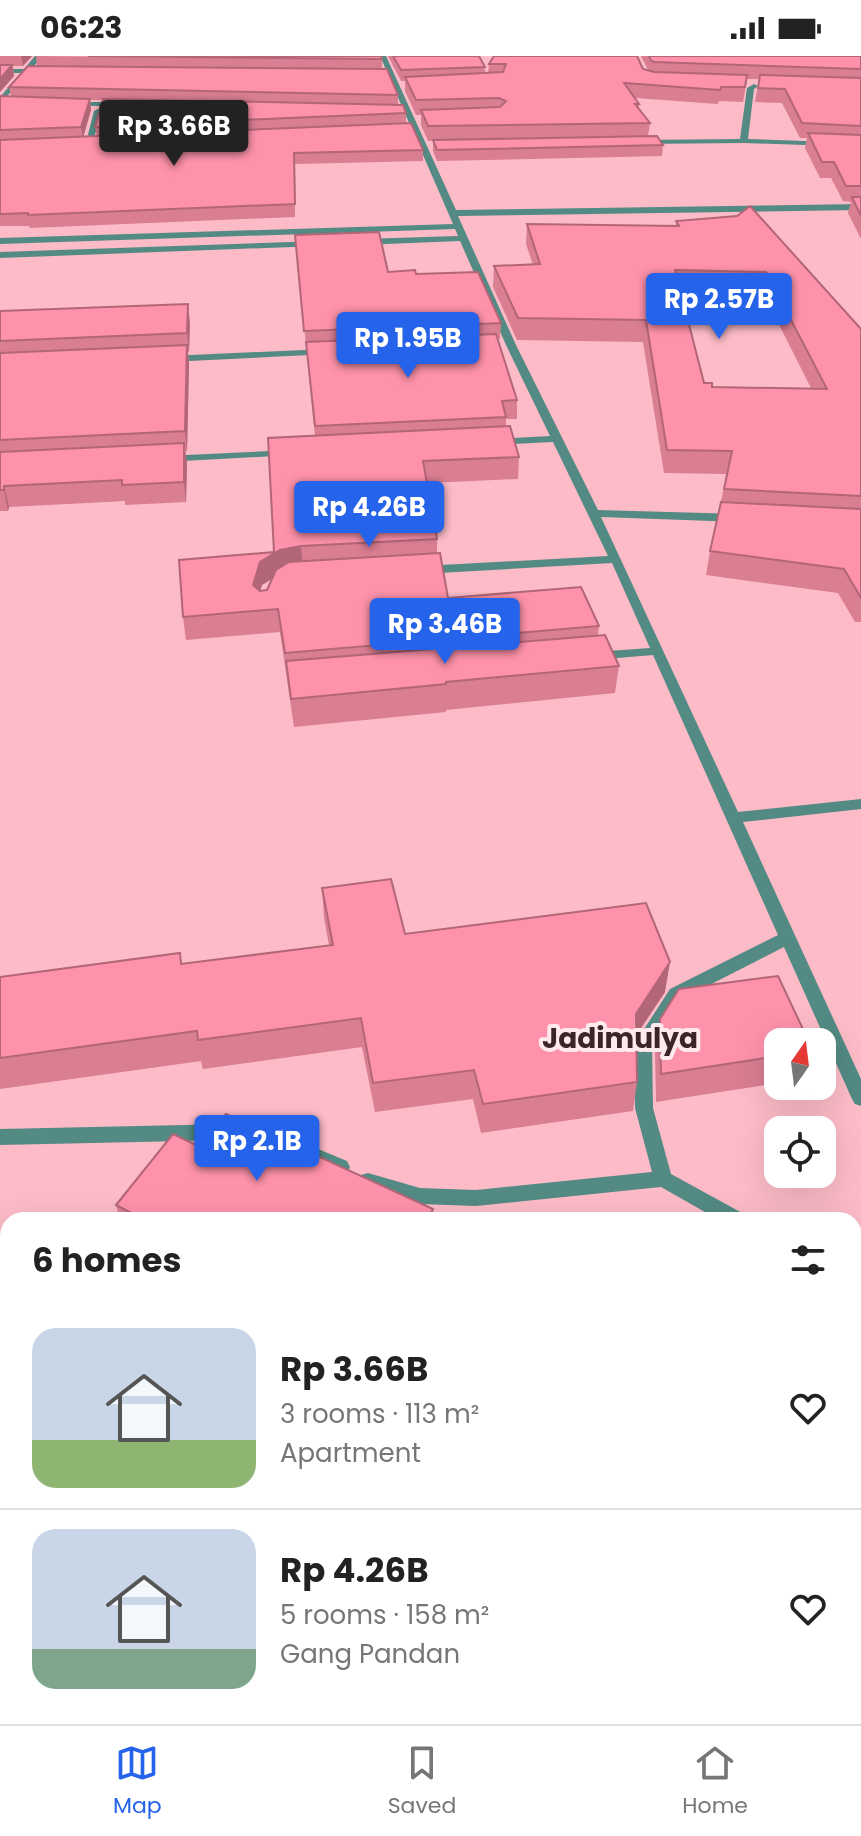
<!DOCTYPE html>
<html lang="en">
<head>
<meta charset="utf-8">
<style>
  body { margin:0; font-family:Poppins,sans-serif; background:#f2f2f2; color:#222; height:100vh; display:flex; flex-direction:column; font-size:30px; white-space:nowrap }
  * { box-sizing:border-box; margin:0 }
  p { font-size:26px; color:#767676 }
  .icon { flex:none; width:44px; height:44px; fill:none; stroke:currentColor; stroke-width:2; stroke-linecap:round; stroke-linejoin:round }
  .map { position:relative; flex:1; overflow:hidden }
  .panel { position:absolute; left:0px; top:1156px; width:862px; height:512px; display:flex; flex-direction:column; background:#fff; border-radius:24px 24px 0 0; box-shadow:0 8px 32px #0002 }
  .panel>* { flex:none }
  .needle { width:52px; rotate:14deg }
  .controls { position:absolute; left:764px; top:972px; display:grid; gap:16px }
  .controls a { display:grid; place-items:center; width:72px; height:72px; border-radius:16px; background:#fff; box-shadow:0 8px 32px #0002; font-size:40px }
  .price { position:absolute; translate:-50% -68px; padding:0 18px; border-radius:8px; background:#2563eb; color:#fff; font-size:26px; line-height:52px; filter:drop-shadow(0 2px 4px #0008) }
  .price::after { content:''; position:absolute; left:50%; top:48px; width:24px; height:18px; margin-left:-12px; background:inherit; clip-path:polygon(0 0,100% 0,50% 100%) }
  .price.active { background:#222; color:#fff }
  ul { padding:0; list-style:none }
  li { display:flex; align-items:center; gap:24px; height:200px; padding:0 32px }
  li+li { border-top:2px solid #e0e0e0 }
  li span { display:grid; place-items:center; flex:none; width:224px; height:160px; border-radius:24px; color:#555 }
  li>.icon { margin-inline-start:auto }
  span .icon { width:96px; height:96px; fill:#fffc; stroke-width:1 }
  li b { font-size:34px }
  h2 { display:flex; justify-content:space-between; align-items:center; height:96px; padding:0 32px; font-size:34px }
  .status { display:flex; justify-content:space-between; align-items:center; height:56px; padding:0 40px; background:#fff; direction:ltr }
  .status svg { height:22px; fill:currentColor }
  .tabs { display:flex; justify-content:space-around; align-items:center; height:112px; border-top:2px solid #e0e0e0; background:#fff; font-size:22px; color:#767676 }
  .tabs a { display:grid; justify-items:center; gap:4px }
  .tabs .active { color:#2563eb }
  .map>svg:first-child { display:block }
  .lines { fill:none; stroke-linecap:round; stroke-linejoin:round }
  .street { fill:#538a84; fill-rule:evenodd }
  .wall { fill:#da7e92; fill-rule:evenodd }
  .shaded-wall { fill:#b26677 }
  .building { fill:#fe92aa; stroke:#b26677; stroke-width:2; fill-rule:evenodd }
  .labels { text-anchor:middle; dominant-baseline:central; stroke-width:8; stroke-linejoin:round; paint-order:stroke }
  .quarter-label { font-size:28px; font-weight:bold; fill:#3c2429; stroke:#feeaed }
</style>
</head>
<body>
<div class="status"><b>06:23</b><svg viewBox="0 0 49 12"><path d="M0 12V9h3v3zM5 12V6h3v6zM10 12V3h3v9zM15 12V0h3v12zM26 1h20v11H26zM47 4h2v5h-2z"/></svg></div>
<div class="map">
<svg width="861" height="1668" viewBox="0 0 861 1668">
  <rect width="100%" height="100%" fill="#fcbbc7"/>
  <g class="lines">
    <!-- street -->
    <path class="street" d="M35 0H42L32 13H45L47 16 28 17 0 48V41L21 17H0V13H24Z
      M380 0H386L456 154 861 148V154L458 160 516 289 598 454 740 458 746 462 740 466 601 461 738 756 861 743V753L743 766 861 1023V1050L855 1048 852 1043 784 891 682 943 652 990 653 1052 671 1118 744 1158 747 1164H719L661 1131 476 1150 420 1148 361 1131 358 1125 361 1119 368 1117 420 1132 476 1134 652 1116 635 1052 634 989 637 984 670 933 778 879 653 599 594 604 587 600 594 596 650 592 612 507 422 518 416 514 422 510 608 500 553 386 493 389 487 386 493 383 550 380 506 289 460 185 361 189 357 186 361 183 458 180 455 173 0 188V182L453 168Z
      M754 28 758 30 754 33 748 83 861 87V91L744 87 639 88 635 86 639 84 740 83 747 32Z
      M70 46H122L126 48 122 50H67Z
      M186 48 238 49 242 51 238 53 183 52Z
      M98 53 102 55 92 88 85 90 94 55Z
      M214 56 218 58 212 84 208 86 204 84 210 58Z
      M321 185V189L318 190 0 202V196Z
      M326 293 331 296 330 298 169 306 164 303 169 300Z
      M290 394 294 395V399L165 406 159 403 165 400Z
      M231 1068 238 1071 240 1076 238 1081 231 1084 0 1089V1073Z
      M277 1076 347 1105 350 1111 347 1117 340 1119 333 1117 270 1090 268 1084 270 1078Z
      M854 1196 861 1197V1215L854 1214Z"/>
  </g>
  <!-- wall -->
  <path class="wall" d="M0 0H32L23 10H13L14 20 0 36Z
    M36 0 382 3V13L398 39V49L406 57V67L423 94V105L295 108V161L30 172 29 170H0V40H11L9 31 37 10ZM90 44H103L95 71 97 80 83 81 91 54ZM207 46H219L216 65 217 75 203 76 208 56Z
    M388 0H479L485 11V17H488L489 8 643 13 648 14 641 0H861V183L848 157 851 146 843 145 831 122H820L805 92 807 82H800L782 47 755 46 759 23H747L743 46 719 45 718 48 635 42 639 48V52L650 67 648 80 663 89 662 100 437 105 433 95V85H428L421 69V59H416L405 35V25H401Z
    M737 160 861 273V566H855L838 537 706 519 710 495 727 418 664 417 643 286 517 284 493 231 494 210 533 209 526 188 527 168 676 170V165ZM680 235 763 237 811 332 712 331 704 327Z
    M295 179 388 216 416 218 501 267 500 283H498L517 344V363H506V370L519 401 518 423 427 427 437 483V497L448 542 599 570 598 579 619 610 615 637 446 654V656L294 671 280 576 186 584 183 561 274 496 315 380ZM272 523 267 534H260L262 529Z
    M0 255 190 267 189 296H188L189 308 187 395H185L187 407 186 446 125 449V445L9 451 8 455H0Z
    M322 832 405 878 665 936 636 980 637 1026 633 1055 481 1077 473 1043 375 1056 362 991 203 1013 201 1005 0 1033V921L180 897 182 908 329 889 324 862Z
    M660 963 778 986V1027L656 1046 655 991Z
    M200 1091 433 1153V1164H120L116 1149Z
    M861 1421V1584L854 1585V1426L856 1422Z
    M610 1660H799L802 1668H611Z"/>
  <!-- shaded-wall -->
  <path class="shaded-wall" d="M21 0H32L23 10Z
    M12 9 14 20 0 36V23Z
    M90 43 91 54 83 82 81 71Z
    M207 45 208 56 203 77 201 66Z
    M188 248 190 267 189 296 187 277Z
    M187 289 189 308 187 395 185 375Z
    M184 387 187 407 186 446 184 426Z
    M4 430 9 451 8 455 4 434Z
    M301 490 303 513 281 517 262 529 255 552 253 529 260 506 280 494Z
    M670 906 665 936 631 987 636 958Z
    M433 1153V1164H427Z
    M8 1323V1356L0 1358V1325Z"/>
  <!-- building -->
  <path class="building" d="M88 0H381L382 3Z
    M393 0H479L485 11 401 14Z
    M494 0H637L643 13 654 16 747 19 745 31H721L720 34 624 27 639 48H635L650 67 428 70 421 54 500 51 506 45 499 42 416 44 405 21 503 16 506 8H489Z
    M649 0H861V13L655 6 651 5Z
    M0 9H12L0 23Z
    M28 10 387 13 398 39 9 31Z
    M760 19 861 22V70L802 67 785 33 758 32Z
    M0 40 90 43 81 71 0 74Z
    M103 43 207 45 201 66 95 71Z
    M219 45 403 49 406 57 216 65Z
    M411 67 423 94 294 97 295 148 28 159V157L0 158V84Z
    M808 77 861 79V130H846L834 106H822Z
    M657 80 663 89 437 94 433 84Z
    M852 141H861V160Z
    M750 150 861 273V440L724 433 732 395 667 394 646 264 518 262 494 210 540 208 527 168 679 170 676 165 737 160ZM675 214 766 216 827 333 712 331V327H704Z
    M379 176 388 216 415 214 416 218 478 216 501 267 304 275 295 179Z
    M188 248 187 277 0 285V255Z
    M496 278 517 344 502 345 506 361 315 370 306 286Z
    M187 289 185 375 0 384V297Z
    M510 370 519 401 423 405 437 483 301 490 280 494 260 506 253 529 260 535 267 534 276 514 289 506 440 497 448 542 581 531 599 570 285 597 278 553 183 561 179 504 274 496 268 382Z
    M184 387V426L122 429V424L4 430V434H0V396Z
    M721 446 861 453V542L844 513 710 495Z
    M605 579 619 610 446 626V628L291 643 286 605Z
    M391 823 405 878 646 847 670 906 636 958 637 1026 483 1048 474 1014 373 1027 361 962 198 984 197 975 0 1002V921L180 897 181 908 333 889 322 832Z
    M778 920 809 986H778V1000L661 1018 660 963 679 933Z
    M226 1058 433 1153 427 1164H145L116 1149 173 1078 200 1091Z
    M8 1218V1323L0 1325V1220Z
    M861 1421V1436L856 1422Z
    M861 1441V1565L854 1566V1442Z
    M8 1563V1660H455L456 1668H0V1564Z
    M619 1660H799L802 1668H621Z"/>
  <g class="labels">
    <!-- quarter labels -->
    <g class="quarter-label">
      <text x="620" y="982">Jadimulya</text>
    </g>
  </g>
</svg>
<div class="controls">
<a><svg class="needle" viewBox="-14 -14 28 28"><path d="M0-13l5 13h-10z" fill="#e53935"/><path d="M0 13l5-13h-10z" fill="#767676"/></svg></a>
<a><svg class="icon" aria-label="locate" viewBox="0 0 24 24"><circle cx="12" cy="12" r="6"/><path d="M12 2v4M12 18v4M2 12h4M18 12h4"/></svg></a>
</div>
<b class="price active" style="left:174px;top:112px">Rp 3.66B</b>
<b class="price" style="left:719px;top:285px">Rp 2.57B</b>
<b class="price" style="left:408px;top:324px">Rp 1.95B</b>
<b class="price" style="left:369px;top:493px">Rp 4.26B</b>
<b class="price" style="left:445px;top:610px">Rp 3.46B</b>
<b class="price" style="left:257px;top:1127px">Rp 2.1B</b>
<section class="panel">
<h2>6 homes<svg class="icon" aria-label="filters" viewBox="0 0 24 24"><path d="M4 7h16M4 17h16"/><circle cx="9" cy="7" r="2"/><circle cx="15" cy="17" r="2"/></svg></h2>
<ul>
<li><span style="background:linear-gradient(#c9d6e8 70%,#8fb573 0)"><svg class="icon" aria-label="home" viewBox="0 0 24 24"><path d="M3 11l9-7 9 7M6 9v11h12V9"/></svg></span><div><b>Rp 3.66B</b><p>3 rooms · 113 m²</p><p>Apartment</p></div><svg class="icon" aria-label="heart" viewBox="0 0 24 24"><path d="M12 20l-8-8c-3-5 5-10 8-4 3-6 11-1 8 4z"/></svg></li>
<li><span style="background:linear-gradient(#c9d6e8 75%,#7fa58c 0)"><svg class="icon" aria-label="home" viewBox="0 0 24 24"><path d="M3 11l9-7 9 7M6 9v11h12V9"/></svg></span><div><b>Rp 4.26B</b><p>5 rooms · 158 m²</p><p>Gang Pandan</p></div><svg class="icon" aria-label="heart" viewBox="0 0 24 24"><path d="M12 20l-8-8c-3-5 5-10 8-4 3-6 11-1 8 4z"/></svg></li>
</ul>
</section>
</div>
<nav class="tabs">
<a class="active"><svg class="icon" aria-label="map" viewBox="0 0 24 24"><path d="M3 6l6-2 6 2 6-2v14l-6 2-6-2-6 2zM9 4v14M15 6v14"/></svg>Map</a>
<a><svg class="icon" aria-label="saved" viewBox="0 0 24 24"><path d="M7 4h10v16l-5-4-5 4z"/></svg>Saved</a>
<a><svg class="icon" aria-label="home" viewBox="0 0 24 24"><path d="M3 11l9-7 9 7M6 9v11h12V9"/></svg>Home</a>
</nav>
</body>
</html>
